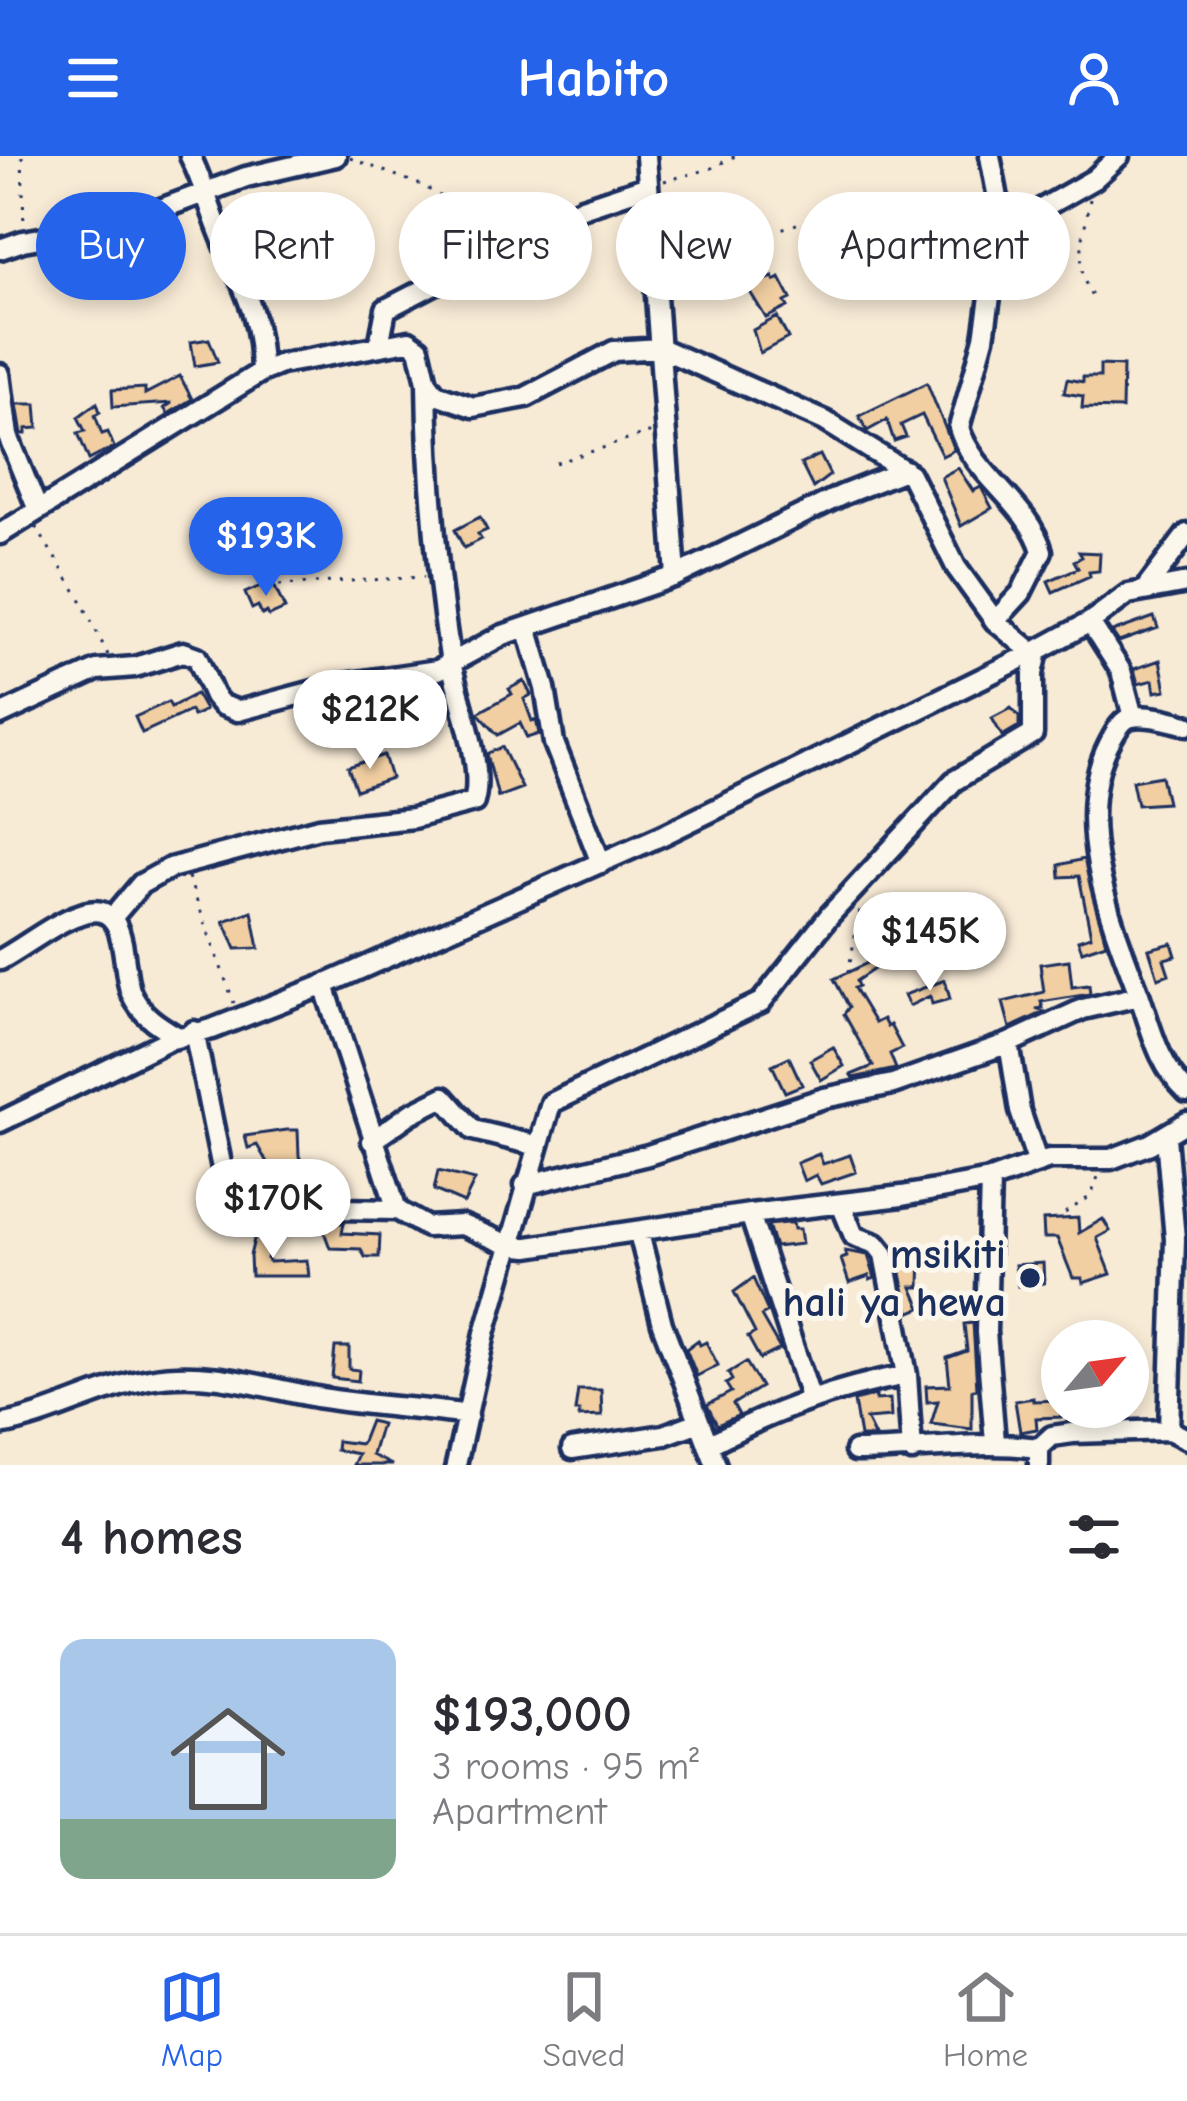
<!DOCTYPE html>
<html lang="en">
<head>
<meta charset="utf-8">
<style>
  body { margin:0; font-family:"Comic Neue",sans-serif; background:#f2f2f3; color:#2b2b33; height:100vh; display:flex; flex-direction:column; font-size:45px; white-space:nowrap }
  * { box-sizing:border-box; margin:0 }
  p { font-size:39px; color:#7c7c81 }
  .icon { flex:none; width:66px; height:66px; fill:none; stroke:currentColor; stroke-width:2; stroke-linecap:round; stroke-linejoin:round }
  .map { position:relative; height:1309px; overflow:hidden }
  .drawer { display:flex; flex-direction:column; background:#fff; flex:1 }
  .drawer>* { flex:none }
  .guide { position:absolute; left:36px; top:36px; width:1116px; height:108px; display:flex; gap:24px }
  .needle { width:78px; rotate:61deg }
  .fabs { position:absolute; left:1041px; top:1164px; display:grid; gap:24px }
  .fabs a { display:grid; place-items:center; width:108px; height:108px; border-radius:50%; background:#fff; box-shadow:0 6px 18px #0003; font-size:60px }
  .price { position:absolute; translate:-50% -102px; padding:0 27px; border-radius:42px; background:#fff; color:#222; font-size:39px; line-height:78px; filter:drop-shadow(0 3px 6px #0008) }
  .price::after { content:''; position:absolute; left:50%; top:72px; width:36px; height:27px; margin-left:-18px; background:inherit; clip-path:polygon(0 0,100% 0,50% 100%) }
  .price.active { background:#2563eb; color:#fff }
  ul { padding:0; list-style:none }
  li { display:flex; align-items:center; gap:36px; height:300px; padding:0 60px }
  li span { display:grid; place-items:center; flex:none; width:336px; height:240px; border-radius:24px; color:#555 }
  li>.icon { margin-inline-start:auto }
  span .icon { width:144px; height:144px; fill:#fffc; stroke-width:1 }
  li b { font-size:51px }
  h2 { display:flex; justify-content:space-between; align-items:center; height:144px; padding:0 60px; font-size:51px }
  .chip { padding:0 42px; border-radius:54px; background:#fff; box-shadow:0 6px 18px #0003; font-size:42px; line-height:108px }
  .chip.active { background:#2563eb; color:#fff }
  header { display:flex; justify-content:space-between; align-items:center; height:156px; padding:0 60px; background:#2563eb; color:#fff; font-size:54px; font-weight:700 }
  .menu { display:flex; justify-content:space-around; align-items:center; height:168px; border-top:3px solid #e1e1e2; background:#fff; font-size:33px; color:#7c7c81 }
  .menu a { display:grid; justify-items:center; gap:6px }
  .menu .active { color:#2563eb }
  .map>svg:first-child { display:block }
  .building { fill:#f1cfa2; stroke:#1b2f5e; stroke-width:3 }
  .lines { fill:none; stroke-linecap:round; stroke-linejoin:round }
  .minor-casing { stroke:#1b2f5e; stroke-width:27 }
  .path { stroke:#1b2f5e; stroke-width:3; stroke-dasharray:3 9; stroke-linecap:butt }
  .minor { stroke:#fbf7ec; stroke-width:18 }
  .poi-dot { fill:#1b2f5e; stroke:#fbf7ec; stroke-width:4.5 }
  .labels { text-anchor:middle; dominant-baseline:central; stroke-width:10; stroke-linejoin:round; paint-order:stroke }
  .poi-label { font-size:42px; font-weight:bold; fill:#1b2f5e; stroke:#fbf7ec; text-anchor:end }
</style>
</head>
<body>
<header><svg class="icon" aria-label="menu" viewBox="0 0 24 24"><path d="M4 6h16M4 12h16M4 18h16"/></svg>Habito<svg class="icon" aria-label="person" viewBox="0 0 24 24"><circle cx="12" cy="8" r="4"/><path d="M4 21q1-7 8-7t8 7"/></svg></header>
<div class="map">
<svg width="1187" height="1309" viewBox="0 0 1187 1309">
  <rect width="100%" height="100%" fill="#f8ebd6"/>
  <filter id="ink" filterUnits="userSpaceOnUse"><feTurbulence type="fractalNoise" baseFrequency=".00833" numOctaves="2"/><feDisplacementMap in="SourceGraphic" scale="24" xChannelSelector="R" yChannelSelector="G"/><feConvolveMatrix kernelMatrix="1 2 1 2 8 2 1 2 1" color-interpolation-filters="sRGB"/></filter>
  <g filter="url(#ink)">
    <!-- building -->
    <path class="building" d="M839 50H855L858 69 823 78V56Z
      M773 121 775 125 780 122 791 143 785 146 788 151 766 162 747 131Z
      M777 161 788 182 760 197 753 174Z
      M209 183 218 206 195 210 191 186Z
      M1100 209 1123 210 1122 253 1082 252 1083 240 1064 237 1067 223 1083 226V221H1100Z
      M180 220 192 243 168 258 164 252 172 247 113 251 112 234 145 232V238Z
      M927 227 954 294 942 300 922 259 901 269 906 281 894 285 887 264 867 275 859 260Z
      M97 247 100 256 95 259 102 278 108 276 114 291 89 304 78 277 85 275 78 261Z
      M17 248H36L38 272 26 273V278H22Z
      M820 299 830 319 813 332 801 308Z
      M958 312 973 335 981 331 992 352 961 370 941 321Z
      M480 361 487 374 478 378 481 383 464 392 455 374Z
      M1079 396 1100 397 1099 415 1089 416 1090 420 1053 436 1048 425 1078 412 1074 405 1082 401Z
      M272 425 285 453 269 460 267 456 262 459 258 450 252 453 245 437Z
      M1154 461 1158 472 1119 486 1112 476Z
      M1160 504 1166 534 1155 536 1153 524 1138 528 1134 513Z
      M524 525 531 539 524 543 532 565 536 563 539 578 527 582 520 567 498 579 478 557 512 538 509 533Z
      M438 528 446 543 437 548 444 564 439 566 442 571 428 577 407 540Z
      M196 538 205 554 193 560 190 555 142 577 135 561 168 546 171 551Z
      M1011 552 1019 561V570L1002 580 992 562Z
      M502 591 522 632 498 641 487 598Z
      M384 599 391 622 356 634 348 611Z
      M1161 620 1167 647 1137 649 1132 625Z
      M1084 703 1106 787 1082 795 1078 784 1091 780 1079 720 1060 721 1059 709Z
      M252 755 259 792 236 793 224 765Z
      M886 764 888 768 892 766 904 788 883 800 886 805 856 825 858 830 854 832 875 867 883 863 887 871 890 869 902 892 890 898 896 913 853 922 851 919 873 910 844 858 849 851 834 823 882 800 870 778 874 776 872 772Z
      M1172 787 1176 800 1164 803 1169 818 1158 822 1149 793Z
      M1069 804 1072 831 1089 829 1090 838 1041 846 1043 852 1036 853 1044 856 1010 872 1003 846 1044 836 1040 808Z
      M945 824 950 843 932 848 930 840 909 850 904 839Z
      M833 891 844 910 821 924 810 904Z
      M789 901 802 929 785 936 772 909Z
      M287 974H298L299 1000 304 1010 279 1027 257 989 248 992 245 980Z
      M819 998 823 1008 850 999 856 1016 821 1028 816 1019 804 1025 797 1007Z
      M438 1015 475 1024 464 1047 434 1034Z
      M1078 1062 1079 1077 1103 1063 1110 1075 1097 1082 1111 1118 1083 1127 1082 1122H1073L1057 1082H1044L1043 1064Z
      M334 1067H344L342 1077 380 1079 379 1101H365L361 1093 330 1092 323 1073Z
      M786 1067H793L794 1073H800L802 1088 775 1091 768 1069Z
      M256 1075 273 1079 267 1103 270 1106 307 1104 309 1120H251L250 1100Z
      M845 1095 868 1099 875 1122 870 1124 869 1120 849 1127 841 1103 847 1101Z
      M897 1097H921L920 1131H912L921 1152 909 1157Z
      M1043 1107 1044 1127 1018 1130 1015 1109Z
      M753 1122 768 1156 761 1160 780 1193 760 1203 748 1181 755 1177 734 1136Z
      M973 1167 977 1233 972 1234V1273L931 1268 938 1245 927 1246 926 1230 950 1229 947 1202 967 1195 964 1168Z
      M698 1184 700 1189 706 1186 718 1209 697 1220 686 1193Z
      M1139 1186 1142 1228 1128 1229 1130 1187Z
      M335 1191H349V1213L359 1214 358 1225 332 1222Z
      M746 1206 761 1231 733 1248 739 1259 717 1269 707 1249 731 1236 726 1228 732 1224 728 1217Z
      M578 1234H601L602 1260 579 1261V1255H575Z
      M876 1239V1244L890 1243 891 1261 866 1263 875 1281H860L854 1245Z
      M1033 1242V1245L1060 1244 1061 1261 1036 1262 1037 1273 1020 1276 1015 1245Z
      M370 1265 381 1268 372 1299 392 1309H353L358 1298 336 1294 337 1285 361 1288Z"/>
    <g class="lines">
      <defs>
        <path id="minor" d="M190 0C203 26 210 53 221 80 243 134 260 155 261 216
          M646 0 676 420
          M990 0 1004 74
          M0 93 23 85 121 68 246 21 336 0
          M379 189 386 153 582 52 648 30
          M0 218 8 280 38 354
          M0 378 261 216 281 208 409 185 419 192 427 226 436 238 473 251 526 241 614 195 660 192 825 265 910 318 956 411 995 465 1033 497
          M1147 431 1187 378
          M995 465 1021 437 1042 395C1028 347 974 320 959 272L984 182 998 86 1004 74 1094 23 1119 0
          M1090 466 1121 515 1133 561
          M527 471 545 532 554 587 601 707
          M0 559 97 514 135 511 183 496 197 501 214 540 222 549 238 555 336 529 438 514 503 479 676 420 842 339 905 314
          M1187 569C1172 565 1147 558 1132 561 1121 563 1114 579 1109 588 1070 664 1111 765 1139 838 1152 875 1158 908 1187 936
          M112 762 141 728 170 712 319 672 413 662 474 646C485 608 457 541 450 501 436 410 428 319 427 226
          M0 804C26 790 53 767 81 758 131 741 120 810 131 837 141 859 158 869 178 881
          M324 829 397 1054
          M194 875 228 1042 241 1063 339 1053 397 1054 427 1071 462 1069 509 1089 528 1091 750 1058 902 1040 990 1024 1049 1003H1111L1150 988 1187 966
          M1009 887 1020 955 1037 1005
          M0 966 168 884 212 873 324 829 663 679 1033 497 1090 466 1128 438 1187 427
          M1166 981 1175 1083 1169 1274
          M372 985 410 958 444 941 473 974 538 990
          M990 1024 986 1176 995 1286
          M525 1029 648 999 824 942 893 928 1009 887 1083 853 1139 840
          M841 1048 854 1080 876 1088 884 1098 907 1219 912 1295
          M750 1058 810 1241
          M639 1077 662 1168 716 1309
          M0 1269C52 1260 98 1232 149 1223 210 1212 264 1232 322 1242 370 1250 420 1252 468 1259
          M708 1289C773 1255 835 1232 907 1219
          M572 1293 664 1279 699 1266
          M855 1295C917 1295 977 1284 1039 1292
          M456 1309 485 1177 551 947 761 846 830 759 954 625 1033 578V518L1038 495
          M1039 1309V1292L1052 1280 1073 1277 1169 1274 1187 1283"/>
      </defs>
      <!-- minor casing -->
      <use href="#minor" class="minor-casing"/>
      <!-- path -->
      <path class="path" d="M22 0 24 70
        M350 2 421 29 488 68 500 70 522 64
        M664 25 710 13 735 0
        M1090 43C1084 78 1072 115 1095 144
        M668 108 816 62
        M556 307 652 276
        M36 371 81 444 108 499
        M279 429 424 421
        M188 721 234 847
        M848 817 861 749
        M1065 1057 1091 1040 1099 1018"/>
      <!-- minor -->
      <use href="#minor" class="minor"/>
    </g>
  </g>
  <!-- markers -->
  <circle class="poi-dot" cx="1030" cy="1122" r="12"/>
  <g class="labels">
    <!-- poi labels -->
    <g class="poi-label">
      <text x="1006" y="1098">msikiti<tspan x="1006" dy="48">hali ya hewa</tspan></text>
    </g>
  </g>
</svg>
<div class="fabs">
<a><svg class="needle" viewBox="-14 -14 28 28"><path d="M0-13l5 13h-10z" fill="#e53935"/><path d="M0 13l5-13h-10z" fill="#7c7c81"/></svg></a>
</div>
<b class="price active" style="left:266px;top:443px">$193K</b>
<b class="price" style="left:370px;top:616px">$212K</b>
<b class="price" style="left:930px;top:838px">$145K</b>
<b class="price" style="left:273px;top:1105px">$170K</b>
<div class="guide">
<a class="chip active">Buy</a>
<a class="chip">Rent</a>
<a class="chip">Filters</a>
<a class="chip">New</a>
<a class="chip">Apartment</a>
</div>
</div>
<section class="drawer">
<h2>4 homes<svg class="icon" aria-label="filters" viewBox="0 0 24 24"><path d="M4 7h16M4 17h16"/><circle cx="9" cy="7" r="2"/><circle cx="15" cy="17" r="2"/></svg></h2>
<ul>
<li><span style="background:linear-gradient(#a9c7e8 75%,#7fa58c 0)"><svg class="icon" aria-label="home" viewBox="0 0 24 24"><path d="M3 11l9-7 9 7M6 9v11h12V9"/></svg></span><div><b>$193,000</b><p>3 rooms · 95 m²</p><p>Apartment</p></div></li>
</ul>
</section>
<nav class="menu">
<a class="active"><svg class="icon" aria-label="map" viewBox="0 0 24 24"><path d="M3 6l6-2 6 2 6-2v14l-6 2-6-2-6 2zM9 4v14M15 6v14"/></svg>Map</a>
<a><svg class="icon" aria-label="saved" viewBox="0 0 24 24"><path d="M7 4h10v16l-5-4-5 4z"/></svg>Saved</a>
<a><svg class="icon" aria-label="home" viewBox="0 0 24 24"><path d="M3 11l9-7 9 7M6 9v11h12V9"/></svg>Home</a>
</nav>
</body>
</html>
